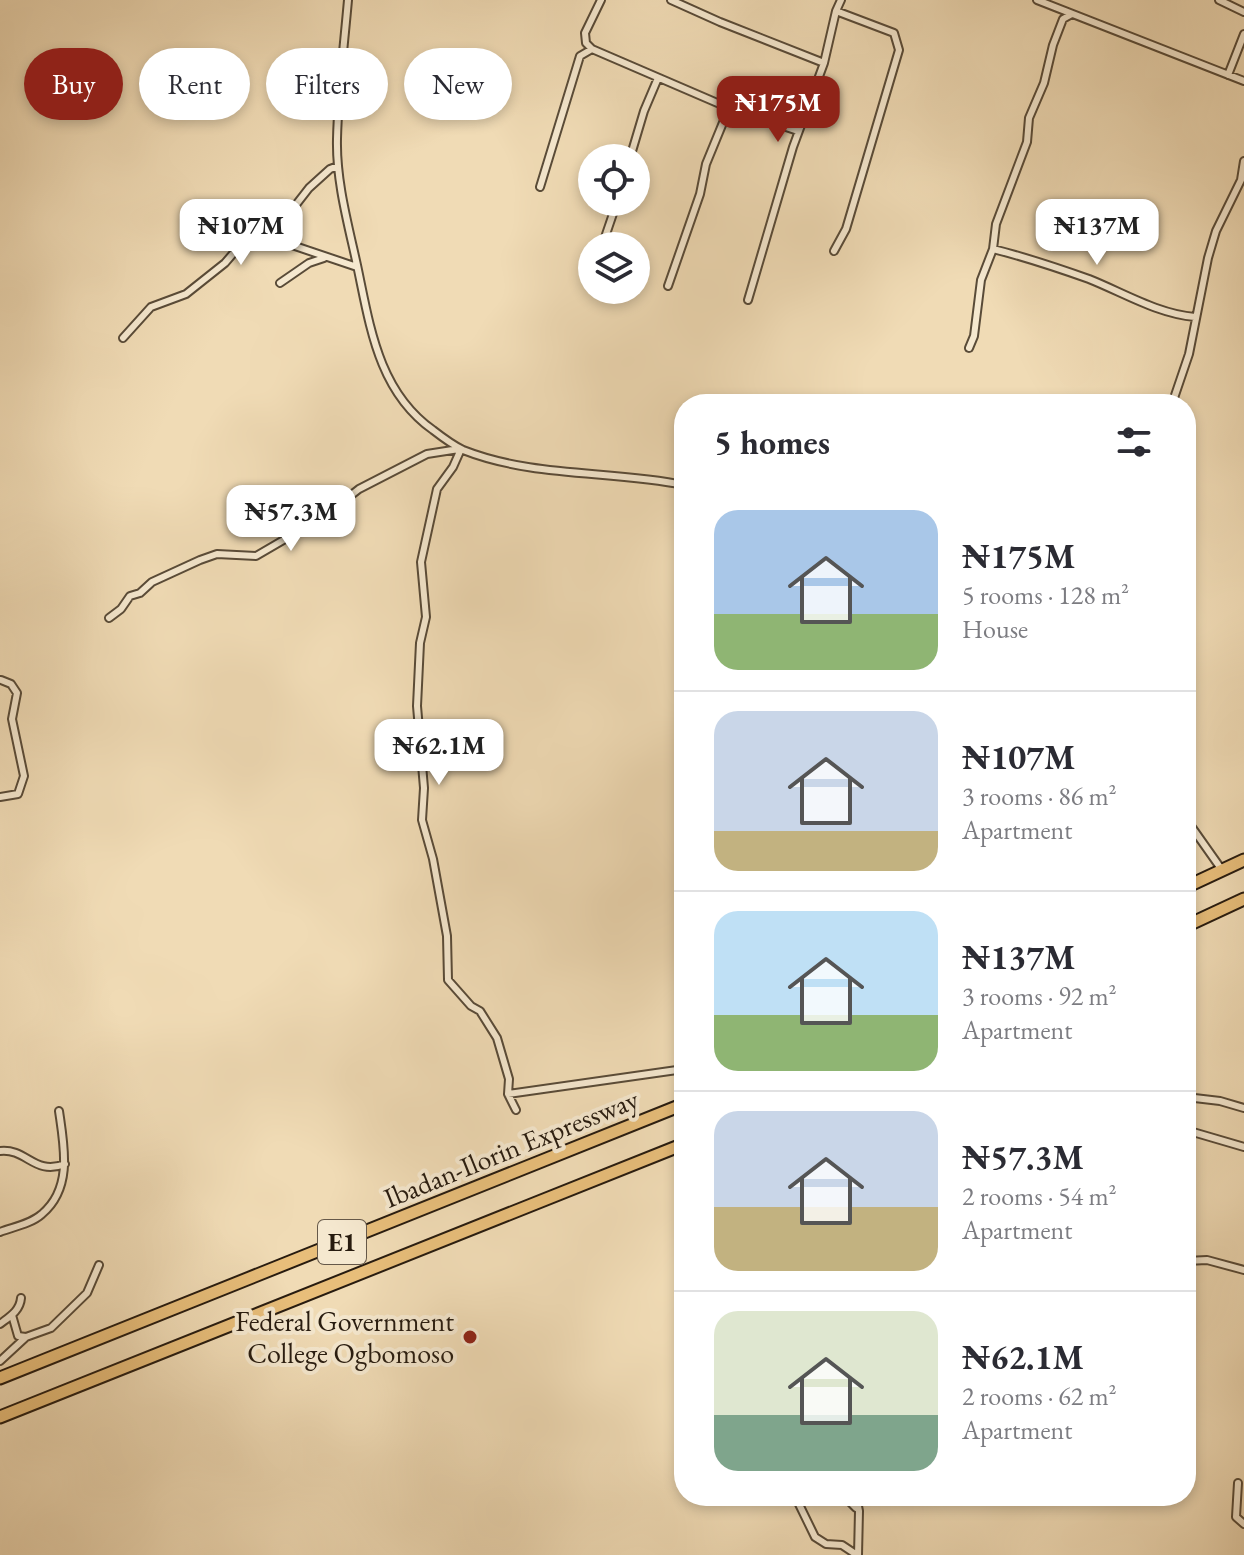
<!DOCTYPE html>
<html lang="en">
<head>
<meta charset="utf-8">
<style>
  body { margin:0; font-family:"EB Garamond",serif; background:#f2f2f3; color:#2b2b33; height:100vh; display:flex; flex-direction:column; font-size:30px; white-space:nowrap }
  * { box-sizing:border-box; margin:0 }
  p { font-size:26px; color:#7c7c81 }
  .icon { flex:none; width:44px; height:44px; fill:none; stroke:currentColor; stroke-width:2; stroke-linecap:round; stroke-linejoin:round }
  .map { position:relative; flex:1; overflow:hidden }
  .sheet { position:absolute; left:674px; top:394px; width:522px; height:1112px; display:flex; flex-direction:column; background:#fff; border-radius:32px; box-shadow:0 4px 12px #0003 }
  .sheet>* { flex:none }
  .top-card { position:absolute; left:24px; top:48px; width:530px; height:72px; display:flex; gap:16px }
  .buttons { position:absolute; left:578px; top:144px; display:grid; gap:16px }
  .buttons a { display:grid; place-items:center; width:72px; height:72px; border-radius:50%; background:#fff; box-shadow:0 4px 12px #0003; font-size:40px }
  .price { position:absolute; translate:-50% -68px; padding:0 18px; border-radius:16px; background:#fff; color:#222; font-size:26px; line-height:52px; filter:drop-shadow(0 2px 4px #0008) }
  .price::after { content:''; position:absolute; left:50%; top:48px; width:24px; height:18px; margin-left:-12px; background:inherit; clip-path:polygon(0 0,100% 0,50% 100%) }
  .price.on { background:#8f2418; color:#fff }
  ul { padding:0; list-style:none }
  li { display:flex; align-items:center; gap:24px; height:200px; padding:0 40px }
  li+li { border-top:2px solid #e1e1e2 }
  li span { display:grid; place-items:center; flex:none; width:224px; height:160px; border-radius:24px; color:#555 }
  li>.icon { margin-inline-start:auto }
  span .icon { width:96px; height:96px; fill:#fffc; stroke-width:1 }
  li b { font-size:34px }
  h2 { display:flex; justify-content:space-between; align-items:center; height:96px; padding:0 40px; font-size:34px }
  .chip { padding:0 28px; border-radius:36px; background:#fff; box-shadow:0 4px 12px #0003; font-size:28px; line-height:72px }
  .chip.on { background:#8f2418; color:#fff }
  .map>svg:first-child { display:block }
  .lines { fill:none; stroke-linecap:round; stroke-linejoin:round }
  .street-casing { stroke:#594b38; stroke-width:10 }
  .highway-casing { stroke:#271b0f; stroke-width:15 }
  .street { stroke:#f5e8cf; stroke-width:6 }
  .highway { stroke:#e8be7a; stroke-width:11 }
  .poi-dot { fill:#8f2418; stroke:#f5e8cf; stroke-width:3 }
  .labels { text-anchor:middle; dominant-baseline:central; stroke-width:8; stroke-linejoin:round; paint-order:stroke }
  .shield { fill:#f5e8cf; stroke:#655849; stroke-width:2 }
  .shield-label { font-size:26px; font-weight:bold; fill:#271b0f }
  .street-label { font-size:28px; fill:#271b0f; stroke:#f5e8cf }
  .poi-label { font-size:28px; fill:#271b0f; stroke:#f5e8cf; text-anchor:end }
</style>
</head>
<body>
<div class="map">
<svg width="1244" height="1555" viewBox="0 0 1244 1555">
  <rect width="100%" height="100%" fill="#f0dbb5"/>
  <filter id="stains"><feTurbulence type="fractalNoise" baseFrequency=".0025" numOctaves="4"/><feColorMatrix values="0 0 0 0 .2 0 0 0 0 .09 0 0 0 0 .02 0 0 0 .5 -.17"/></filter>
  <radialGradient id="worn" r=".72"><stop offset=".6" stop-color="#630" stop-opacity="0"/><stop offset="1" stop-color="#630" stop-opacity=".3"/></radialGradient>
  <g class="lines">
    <defs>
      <path id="street" d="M348 0C344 46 338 93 337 139 336 181 348 224 357 265 370 326 378 391 433 430 442 437 453 445 463 450 534 478 611 470 684 485
        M671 0 720 22 824 63
        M1037 0 1244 81
        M1219 0 1244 12
        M592 49 586 43 585 33 601 0
        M1228 75 1244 34
        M630 158 644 111 658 78
        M540 187 580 56 592 49 729 108 798 131
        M260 240 280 241 357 267
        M602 246 617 202
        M993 249C1025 257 1058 268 1089 279 1124 293 1158 314 1195 317
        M834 251 846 229 899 50 894 33 836 11
        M280 283 309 263 324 258
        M668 286 700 194 706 164 729 108
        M748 300 793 147 824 63 836 11 841 0
        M123 338 151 307 186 294 225 263 237 249 256 241 288 215 309 188 330 169 338 166
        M969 348 974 336 981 280 993 249 996 224 1027 142 1029 118 1044 83 1053 45 1063 19 1072 14
        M1172 404 1189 354 1208 258 1216 231 1241 180 1244 161
        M461 449 453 467 437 489 421 562 426 617 420 643 417 706 424 788 422 820 433 859 447 936 448 980 471 1006 480 1011 497 1038 509 1079 508 1094 516 1110
        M109 618 121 609 130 596 140 593 152 582 200 560 217 554 256 556 323 517 359 489 427 454 459 449
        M0 797 18 794 24 776 12 719 17 693 11 684 1 680
        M1186 819 1222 870
        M508 1094 684 1069
        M1186 1097 1220 1101 1244 1108
        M1186 1130 1244 1147
        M0 1151C27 1148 34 1176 65 1164
        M0 1232C13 1227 31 1224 42 1214 73 1188 64 1146 59 1111
        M1186 1261 1207 1260 1244 1270
        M12 1315 18 1336 26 1337
        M0 1324C9 1317 20 1311 21 1298
        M0 1361 26 1337 51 1328 87 1293 99 1265
        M1238 1483 1236 1517 1244 1524
        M795 1496 815 1537 826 1544 842 1545 857 1555
        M844 1496 856 1508
        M856 1496 859 1511 858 1555"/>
      <path id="highway" d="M1186 887 1244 860
        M1186 926 1244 899
        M0 1378 684 1104
        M0 1417 684 1144"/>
    </defs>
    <!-- street casing -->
    <use href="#street" class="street-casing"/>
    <!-- highway casing -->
    <use href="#highway" class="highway-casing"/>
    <!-- street -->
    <use href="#street" class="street"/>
    <!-- highway -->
    <use href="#highway" class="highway"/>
  </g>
  <!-- markers -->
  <circle class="poi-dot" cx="470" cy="1337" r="8"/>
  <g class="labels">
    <!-- shield labels -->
    <rect class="shield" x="318" y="1220" width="48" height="44" rx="6"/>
    <g class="shield-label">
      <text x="342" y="1242">E1</text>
    </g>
    <!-- street labels -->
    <g class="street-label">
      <text transform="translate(511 1148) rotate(-22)">Ibadan-Ilorin Expressway</text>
    </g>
    <!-- poi labels -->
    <g class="poi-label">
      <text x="454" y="1321">Federal Government<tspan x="454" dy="32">College Ogbomoso</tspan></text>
    </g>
  </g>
  <rect width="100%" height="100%" filter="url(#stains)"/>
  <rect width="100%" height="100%" fill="url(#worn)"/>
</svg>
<div class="buttons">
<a><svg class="icon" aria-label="locate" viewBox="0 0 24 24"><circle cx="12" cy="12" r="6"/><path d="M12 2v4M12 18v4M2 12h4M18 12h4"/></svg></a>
<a><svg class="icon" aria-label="layers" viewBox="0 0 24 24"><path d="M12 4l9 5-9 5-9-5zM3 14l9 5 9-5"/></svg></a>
</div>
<b class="price on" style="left:778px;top:144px">₦175M</b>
<b class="price" style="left:241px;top:267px">₦107M</b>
<b class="price" style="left:1097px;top:267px">₦137M</b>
<b class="price" style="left:291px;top:553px">₦57.3M</b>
<b class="price" style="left:439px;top:787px">₦62.1M</b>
<div class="top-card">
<a class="chip on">Buy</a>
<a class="chip">Rent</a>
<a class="chip">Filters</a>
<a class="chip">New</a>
</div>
<section class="sheet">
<h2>5 homes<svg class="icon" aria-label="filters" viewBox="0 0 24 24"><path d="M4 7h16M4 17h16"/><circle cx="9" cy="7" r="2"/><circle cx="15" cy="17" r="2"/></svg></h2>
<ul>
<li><span style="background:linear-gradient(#a9c7e8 65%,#8fb573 0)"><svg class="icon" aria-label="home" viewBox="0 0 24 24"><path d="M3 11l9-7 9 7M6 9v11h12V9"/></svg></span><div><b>₦175M</b><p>5 rooms · 128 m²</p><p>House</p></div></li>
<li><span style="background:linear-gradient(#c9d6e8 75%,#c2b280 0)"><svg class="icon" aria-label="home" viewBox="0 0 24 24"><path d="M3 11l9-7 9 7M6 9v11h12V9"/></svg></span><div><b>₦107M</b><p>3 rooms · 86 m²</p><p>Apartment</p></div></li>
<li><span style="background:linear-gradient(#bfe0f5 65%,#8fb573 0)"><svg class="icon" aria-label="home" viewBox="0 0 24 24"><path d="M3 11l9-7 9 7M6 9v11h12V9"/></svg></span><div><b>₦137M</b><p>3 rooms · 92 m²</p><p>Apartment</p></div></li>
<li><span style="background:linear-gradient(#c9d6e8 60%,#c2b280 0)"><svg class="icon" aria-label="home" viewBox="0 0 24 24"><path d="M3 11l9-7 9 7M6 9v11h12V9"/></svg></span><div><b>₦57.3M</b><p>2 rooms · 54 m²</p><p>Apartment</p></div></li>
<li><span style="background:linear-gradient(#dfe7d0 65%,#7fa58c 0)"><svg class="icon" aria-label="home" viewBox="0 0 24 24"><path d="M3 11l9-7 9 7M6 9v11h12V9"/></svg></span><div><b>₦62.1M</b><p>2 rooms · 62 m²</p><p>Apartment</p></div></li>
</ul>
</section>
</div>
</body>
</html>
